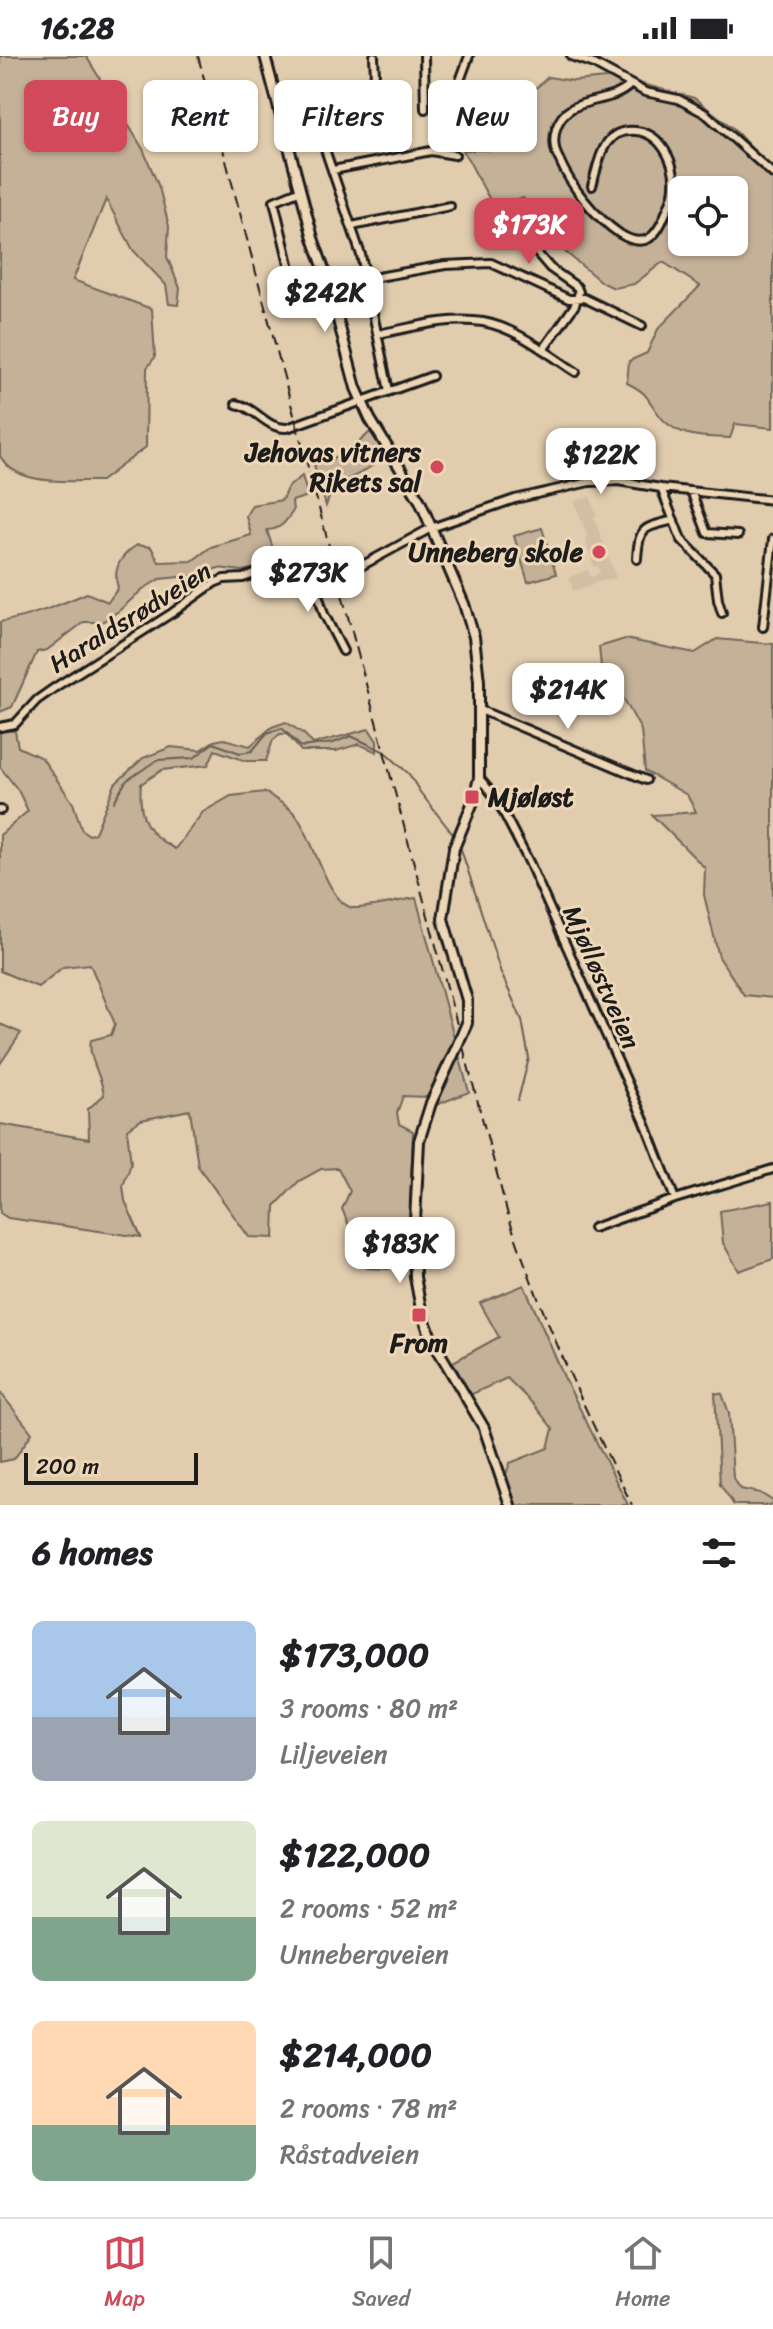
<!DOCTYPE html>
<html lang="en">
<head>
<meta charset="utf-8">
<style>
  body { margin:0; font-family:Sriracha,sans-serif; background:#f2f2f2; color:#202124; height:100vh; display:flex; flex-direction:column; font-size:30px; white-space:nowrap }
  * { box-sizing:border-box; margin:0 }
  p { font-size:26px; color:#757577 }
  .icon { flex:none; width:44px; height:44px; fill:none; stroke:currentColor; stroke-width:2; stroke-linecap:round; stroke-linejoin:round }
  .map { position:relative; height:1449px; overflow:hidden }
  .drawer { display:flex; flex-direction:column; background:#fff; flex:1 }
  .drawer>* { flex:none }
  .top-card { position:absolute; left:24px; top:24px; width:726px; height:72px; display:flex; gap:16px }
  .tools { position:absolute; left:668px; top:120px; display:grid; gap:16px }
  .tools a { display:grid; place-items:center; width:80px; height:80px; border-radius:12px; background:#fff; box-shadow:0 2px 6px #0004; font-size:40px }
  .scale { position:absolute; left:24px; bottom:20px; width:174px; box-sizing:border-box; padding-left:8px; border:4px solid #1c1c1c; border-top:0; font-size:22px; line-height:28px; white-space:nowrap; color:#1c1c1c; -webkit-text-stroke:6px #eed7b7; paint-order:stroke }
  .price { position:absolute; translate:-50% -68px; padding:0 18px; border-radius:16px; background:#fff; color:#222; font-size:26px; line-height:52px; filter:drop-shadow(0 2px 4px #0008) }
  .price::after { content:''; position:absolute; left:50%; top:48px; width:24px; height:18px; margin-left:-12px; background:inherit; clip-path:polygon(0 0,100% 0,50% 100%) }
  .price.current { background:#d1495b; color:#fff }
  ul { padding:0; list-style:none }
  li { display:flex; align-items:center; gap:24px; height:200px; padding:0 32px }
  li span { display:grid; place-items:center; flex:none; width:224px; height:160px; border-radius:12px; color:#555 }
  li>.icon { margin-inline-start:auto }
  span .icon { width:96px; height:96px; fill:#fffc; stroke-width:1 }
  li b { font-size:34px }
  h2 { display:flex; justify-content:space-between; align-items:center; height:96px; padding:0 32px; font-size:34px }
  .pill { padding:0 28px; border-radius:12px; background:#fff; box-shadow:0 2px 6px #0004; font-size:28px; line-height:72px }
  .pill.current { background:#d1495b; color:#fff }
  .status { display:flex; justify-content:space-between; align-items:center; height:56px; padding:0 40px; background:#fff; direction:ltr }
  .status svg { height:22px; fill:currentColor }
  .tab-bar { display:flex; justify-content:space-around; align-items:center; height:112px; border-top:2px solid #e0e0e0; background:#fff; font-size:22px; color:#757577 }
  .tab-bar a { display:grid; justify-items:center; gap:4px }
  .tab-bar .current { color:#d1495b }
  .map>svg:first-child { display:block }
  .built { fill:#d2bea2 }
  .green { fill:#c4b198; stroke:#70665a; stroke-width:2; fill-rule:evenodd }
  .lines { fill:none; stroke-linecap:round; stroke-linejoin:round }
  .stream { stroke:#665f53; stroke-width:2 }
  .street-casing { stroke:#1c1c1c; stroke-width:12 }
  .secondary-casing { stroke:#1c1c1c; stroke-width:14 }
  .street { stroke:#eed7b7; stroke-width:6 }
  .secondary { stroke:#eed7b7; stroke-width:8 }
  .rail { stroke:#1c1c1c; stroke-width:2; stroke-dasharray:12 6; stroke-linecap:butt }
  .secondary-bridge-casing { stroke:#1c1c1c; stroke-width:14; stroke-linecap:butt }
  .secondary-bridge { stroke:#eed7b7; stroke-width:8 }
  .poi-dot { fill:#d1495b; stroke:#eed7b7; stroke-width:3 }
  .labels { text-anchor:middle; dominant-baseline:central; stroke-width:6; stroke-linejoin:round; paint-order:stroke }
  .poi-label { font-size:26px; font-weight:bold; fill:#1c1c1c; stroke:#eed7b7; text-anchor:end }
  .street-label { font-size:26px; fill:#1c1c1c; stroke:#eed7b7 }
</style>
</head>
<body>
<div class="status"><b>16:28</b><svg viewBox="0 0 49 12"><path d="M0 12V9h3v3zM5 12V6h3v6zM10 12V3h3v9zM15 12V0h3v12zM26 1h20v11H26zM47 4h2v5h-2z"/></svg></div>
<div class="map">
<svg width="773" height="1449" viewBox="0 0 773 1449">
  <rect width="100%" height="100%" fill="#e1ccae"/>
  <filter id="ink" filterUnits="userSpaceOnUse"><feTurbulence type="fractalNoise" baseFrequency=".0125" numOctaves="2"/><feDisplacementMap in="SourceGraphic" scale="16" xChannelSelector="R" yChannelSelector="G"/><feConvolveMatrix kernelMatrix="1 2 1 2 8 2 1 2 1" color-interpolation-filters="sRGB"/></filter>
  <g filter="url(#ink)">
    <!-- built -->
    <path class="built" d="M590 441 597 460 594 461 616 522 592 527 593 529 573 535 569 521 588 514 591 521 600 517 598 510 594 511 585 482 588 481 574 445Z"/>
    <!-- green -->
    <path class="green" d="M0 0H86L143 93 159 131 169 170 167 201 180 232 178 249 169 248 166 229 133 194 106 143 73 224 152 253 155 301 147 312 146 391 101 425C70 424 18 432 0 400Z
      M548 21 574 25 617 21 694 42 733 72 773 116V372L735 368 730 382C702 381 674 382 657 356 645 339 647 337 627 327L629 305 647 297 658 273 700 230 663 206 634 228 614 232 601 226 556 188 534 154 523 142 508 148 498 159 463 94H494L522 69 523 44ZM682 134H734V186H682Z
      M370 376 384 394V402C376 406 370 412 362 416 343 427 334 425 326 450L314 409C338 402 353 393 370 376Z
      M302 420 308 440 292 445 293 455C286 465 281 474 267 474L276 502 269 509 242 515 218 512 199 519 160 523 143 533 120 554 102 566H84L47 594 37 596 12 651 0 656V566C32 560 57 550 87 537L108 546 118 532C112 513 121 499 137 489L151 491 159 506 192 505 211 491 251 479 246 460 252 449 282 444 287 432Z
      M542 472 556 518 528 526 514 480Z
      M625 583 695 597 717 583 773 588V942L744 939 719 901 704 839 705 812 652 759 696 756 687 739 645 715 641 674 624 643 602 620 599 591Z
      M286 666 304 678 313 688 369 673 377 685V696L359 688 336 695H301L287 678H280L273 684 266 705H246L215 694 208 709 162 714 141 728C138 760 146 778 175 793L203 756 231 740 265 736C274 743 287 749 295 758 313 778 327 848 353 852 366 853 401 844 416 842L469 1036 436 1049 427 1041 403 1040 397 1057 399 1068 413 1075 408 1202 388 1213 367 1212 342 1153 350 1135 338 1112 321 1113 299 1125 275 1150 274 1182 249 1181 198 1110 190 1054 141 1064 127 1073 131 1108 123 1130 125 1145 141 1181 8 1162 0 1157V1068L89 1083 88 1053 104 1039C102 1020 87 1001 91 984L111 979 115 968 90 908 63 911 38 931 0 915V779L28 755 18 734 0 711V674L15 675 18 691 42 702 73 747 82 774 89 779 95 777 115 728 143 702 171 691 200 694 214 685 224 683 250 690 272 671Z
      M0 968 21 977 0 1008Z
      M773 1145V1203L739 1215 723 1187 720 1155Z
      M524 1229 564 1321 628 1449H516L506 1418 510 1407 548 1392 553 1373 534 1349 507 1322 470 1339 453 1306 499 1281 480 1247Z
      M0 1336 32 1377 14 1403 0 1406Z
      M715 1337 722 1338 729 1357 733 1422 741 1433 760 1437 773 1445V1449H734L720 1428Z"/>
    <g class="lines">
      <!-- stream -->
      <path class="stream" d="M114 746 126 725 157 704 194 702 213 687 240 697 252 695 267 677 282 672 301 691 333 687 351 680 385 696 409 718 420 736 455 781
        M459 787 501 917 522 964 529 1002 518 1044"/>
      <defs>
        <path id="street" d="M424 0 425 53
          M571 0 594 8 645 36 678 43 706 58 773 118
          M450 52 469 0
          M316 67 361 199 389 335
          M287 79C307 71 362 51 372 33 377 23 374 10 374 0
          M333 114 431 95 455 99
          M592 130C599 106 602 71 636 75 661 77 676 107 674 130 674 140 669 150 665 159 656 182 644 193 620 178 595 161 571 131 559 103 554 94 553 84 556 73 567 37 609 51 630 29
          M511 167 550 212 577 231 579 236 575 249 543 294
          M352 170 450 150
          M289 208 274 145 301 134
          M367 223 445 209 491 207 569 243 584 242 642 270
          M378 278C411 272 448 260 483 266 517 272 548 298 576 316
          M236 348C256 351 266 373 287 372L432 320
          M661 432 681 483 715 518 718 544 722 557
          M691 435 707 477 738 479
          M637 503C639 470 643 472 674 464
          M330 527 318 538 324 558 343 595
          M763 571 773 483
          M478 653 646 724
          M0 671 15 668 37 644 57 630 172 557 214 527 224 523 243 522 303 502 311 507 330 527 431 472 515 443 589 426 618 425 661 432 773 444
          M479 722 496 742 529 806 644 1064 675 1143
          M0 754H1
          M593 1172 675 1143 773 1113"/>
        <path id="secondary" d="M265 0 313 182 326 219 356 332 370 363 420 445 464 548 474 581 479 625V722L473 746 454 792 443 863 467 944V967
          M454 997 431 1047 419 1085 414 1185 415 1221 421 1253 431 1282 484 1372 510 1449"/>
      </defs>
      <!-- street casing -->
      <use href="#street" class="street-casing"/>
      <!-- secondary casing -->
      <use href="#secondary" class="secondary-casing"/>
      <!-- street -->
      <use href="#street" class="street"/>
      <!-- secondary -->
      <use href="#secondary" class="secondary"/>
      <!-- rail -->
      <path class="rail" d="M198 0 508 1159C541 1260 585 1354 632 1449"/>
      <defs>
        <path id="secondary-bridge" d="M454 997 467 967"/>
      </defs>
      <!-- secondary-bridge casing -->
      <use href="#secondary-bridge" class="secondary-bridge-casing"/>
      <!-- secondary-bridge -->
      <use href="#secondary-bridge" class="secondary-bridge"/>
    </g>
  </g>
  <!-- markers -->
  <g class="poi-dot">
    <circle cx="437" cy="411" r="8"/>
    <circle cx="599" cy="496" r="8"/>
    <rect x="464" y="733" width="16" height="16" rx="4"/>
    <rect x="411" y="1251" width="16" height="16" rx="4"/>
  </g>
  <g class="labels">
    <!-- poi labels -->
    <g class="poi-label">
      <text x="421" y="396">Jehovas vitners<tspan x="421" dy="30">Rikets sal</tspan></text>
      <text x="583" y="496">Unneberg skole</text>
      <text x="488" y="741" text-anchor="start">Mjøløst</text>
      <text x="419" y="1287" text-anchor="middle">From</text>
    </g>
    <!-- street labels -->
    <g class="street-label">
      <text transform="translate(130 561) rotate(-32)">Haraldsrødveien</text>
      <text transform="translate(602 921) rotate(66)">Mjølløstveien</text>
    </g>
  </g>
</svg>
<div class="tools">
<a><svg class="icon" aria-label="locate" viewBox="0 0 24 24"><circle cx="12" cy="12" r="6"/><path d="M12 2v4M12 18v4M2 12h4M18 12h4"/></svg></a>
</div>
<div class="scale">200 m</div>
<b class="price current" style="left:529px;top:210px">$173K</b>
<b class="price" style="left:325px;top:278px">$242K</b>
<b class="price" style="left:601px;top:440px">$122K</b>
<b class="price" style="left:308px;top:558px">$273K</b>
<b class="price" style="left:568px;top:675px">$214K</b>
<b class="price" style="left:400px;top:1229px">$183K</b>
<div class="top-card">
<a class="pill current">Buy</a>
<a class="pill">Rent</a>
<a class="pill">Filters</a>
<a class="pill">New</a>
</div>
</div>
<section class="drawer">
<h2>6 homes<svg class="icon" aria-label="filters" viewBox="0 0 24 24"><path d="M4 7h16M4 17h16"/><circle cx="9" cy="7" r="2"/><circle cx="15" cy="17" r="2"/></svg></h2>
<ul>
<li><span style="background:linear-gradient(#a9c7e8 60%,#9aa5b1 0)"><svg class="icon" aria-label="home" viewBox="0 0 24 24"><path d="M3 11l9-7 9 7M6 9v11h12V9"/></svg></span><div><b>$173,000</b><p>3 rooms · 80 m²</p><p>Liljeveien</p></div></li>
<li><span style="background:linear-gradient(#dfe7d0 60%,#7fa58c 0)"><svg class="icon" aria-label="home" viewBox="0 0 24 24"><path d="M3 11l9-7 9 7M6 9v11h12V9"/></svg></span><div><b>$122,000</b><p>2 rooms · 52 m²</p><p>Unnebergveien</p></div></li>
<li><span style="background:linear-gradient(#ffd9b3 65%,#7fa58c 0)"><svg class="icon" aria-label="home" viewBox="0 0 24 24"><path d="M3 11l9-7 9 7M6 9v11h12V9"/></svg></span><div><b>$214,000</b><p>2 rooms · 78 m²</p><p>Råstadveien</p></div></li>
</ul>
</section>
<nav class="tab-bar">
<a class="current"><svg class="icon" aria-label="map" viewBox="0 0 24 24"><path d="M3 6l6-2 6 2 6-2v14l-6 2-6-2-6 2zM9 4v14M15 6v14"/></svg>Map</a>
<a><svg class="icon" aria-label="saved" viewBox="0 0 24 24"><path d="M7 4h10v16l-5-4-5 4z"/></svg>Saved</a>
<a><svg class="icon" aria-label="home" viewBox="0 0 24 24"><path d="M3 11l9-7 9 7M6 9v11h12V9"/></svg>Home</a>
</nav>
</body>
</html>
